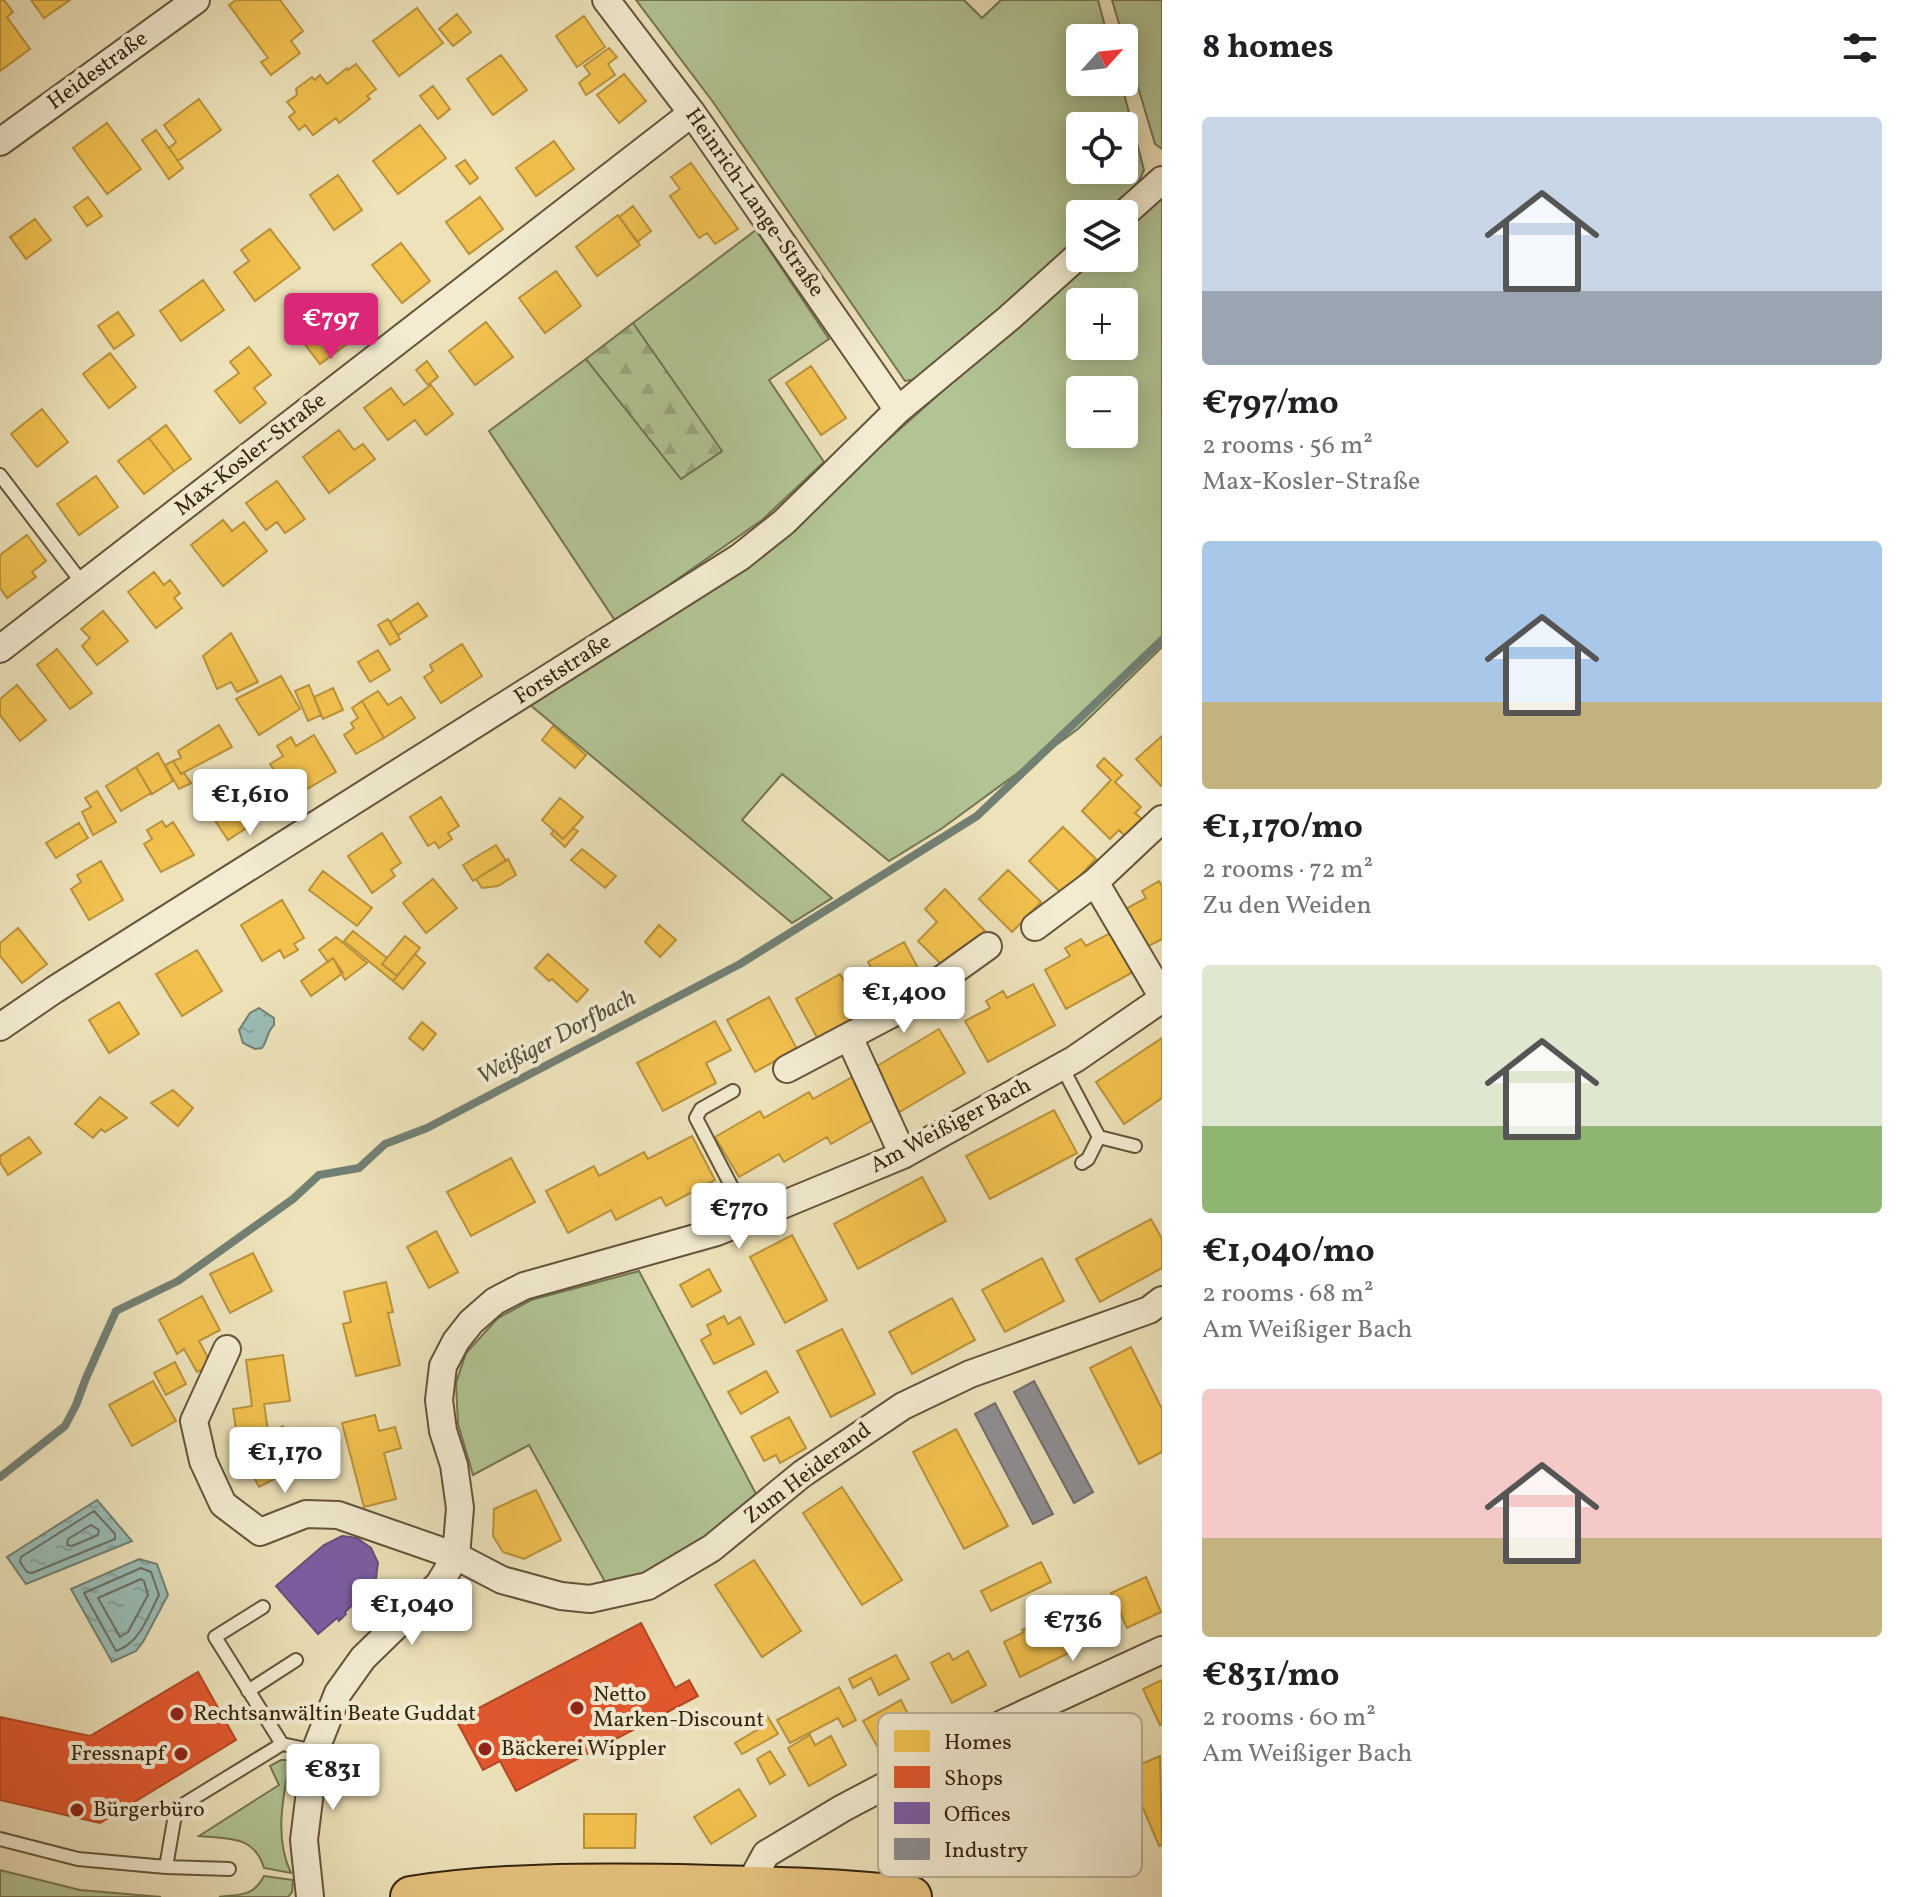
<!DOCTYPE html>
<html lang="en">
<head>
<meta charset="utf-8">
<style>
  body { margin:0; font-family:Vollkorn,serif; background:#f2f2f2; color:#202124; height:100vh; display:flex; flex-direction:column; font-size:30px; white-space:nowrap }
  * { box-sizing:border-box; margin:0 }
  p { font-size:26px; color:#757577 }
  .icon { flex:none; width:44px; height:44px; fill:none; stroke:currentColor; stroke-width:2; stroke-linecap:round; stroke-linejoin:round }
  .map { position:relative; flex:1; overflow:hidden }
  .sheet { display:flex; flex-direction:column; background:#fff; width:760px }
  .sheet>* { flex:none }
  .needle { width:52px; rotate:63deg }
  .fabs { position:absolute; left:1066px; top:24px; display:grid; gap:16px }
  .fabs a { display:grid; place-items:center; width:72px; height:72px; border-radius:8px; background:#fff; box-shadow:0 4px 20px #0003; font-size:40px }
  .price { position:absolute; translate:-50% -68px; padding:0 18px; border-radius:8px; background:#fff; color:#222; font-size:26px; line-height:52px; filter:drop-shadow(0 2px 4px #0008) }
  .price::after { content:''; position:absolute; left:50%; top:48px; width:24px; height:18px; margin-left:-12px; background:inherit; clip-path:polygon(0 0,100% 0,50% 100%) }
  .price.on { background:#db2777; color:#fff }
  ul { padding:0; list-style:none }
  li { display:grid; align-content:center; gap:16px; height:424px; padding:0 40px }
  li span { display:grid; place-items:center; height:248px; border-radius:8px; color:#555 }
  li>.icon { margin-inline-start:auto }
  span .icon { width:144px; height:144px; fill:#fffc; stroke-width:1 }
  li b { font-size:34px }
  h2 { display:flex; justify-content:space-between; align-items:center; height:96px; padding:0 40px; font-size:34px }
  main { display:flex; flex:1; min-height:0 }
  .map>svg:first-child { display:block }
  .green { fill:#b2c494; stroke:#747452; stroke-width:2; fill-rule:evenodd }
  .forest { fill:url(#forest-firs); stroke:#747452; stroke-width:2 }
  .water { fill:url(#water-ripples); stroke:#728074; stroke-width:2 }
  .homes { fill:#f2c14e; stroke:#ba923b; stroke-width:2 }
  .shops { fill:#e4572e; stroke:#b04825; stroke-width:2 }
  .offices { fill:#7b5ea7; stroke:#664d7a; stroke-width:2 }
  .industry { fill:#8d8d92; stroke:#736e6b; stroke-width:2 }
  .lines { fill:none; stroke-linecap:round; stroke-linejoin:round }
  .shore { stroke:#687063; stroke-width:2 }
  .stream { stroke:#728074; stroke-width:8 }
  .lane-casing { stroke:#64543a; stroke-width:16 }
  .street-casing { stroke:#64543a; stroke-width:30 }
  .primary-casing { stroke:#362410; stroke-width:44 }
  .lane { stroke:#f3ecd2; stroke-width:12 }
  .street { stroke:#f3ecd2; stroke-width:26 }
  .primary { stroke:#e6c17d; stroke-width:40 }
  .poi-dot { fill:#8f2418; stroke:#f3ecd2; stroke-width:3 }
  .labels { text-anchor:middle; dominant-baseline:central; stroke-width:8; stroke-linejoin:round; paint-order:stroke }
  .street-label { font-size:22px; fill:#362410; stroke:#f3ecd2 }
  .poi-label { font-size:22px; fill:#362410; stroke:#f3ecd2; text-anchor:start }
  .water-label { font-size:24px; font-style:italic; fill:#545242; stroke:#f3ecd2 }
  .key { fill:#f3ecd2; stroke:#bab098; stroke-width:2 }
  .key-label { font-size:22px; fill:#362410 }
</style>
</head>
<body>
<main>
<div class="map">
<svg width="1162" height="1897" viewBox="0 0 1162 1897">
  <defs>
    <pattern id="forest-firs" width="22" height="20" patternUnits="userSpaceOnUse" patternTransform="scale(2)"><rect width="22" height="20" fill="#b2c494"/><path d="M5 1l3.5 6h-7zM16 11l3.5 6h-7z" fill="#9aa87f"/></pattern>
    <pattern id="water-ripples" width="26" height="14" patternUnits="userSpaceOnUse" patternTransform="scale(2)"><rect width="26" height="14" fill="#9abdb6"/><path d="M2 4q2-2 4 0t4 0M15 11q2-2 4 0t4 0" fill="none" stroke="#85a29b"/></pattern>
  </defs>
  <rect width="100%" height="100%" fill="#ede2ba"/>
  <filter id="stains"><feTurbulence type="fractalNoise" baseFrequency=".0025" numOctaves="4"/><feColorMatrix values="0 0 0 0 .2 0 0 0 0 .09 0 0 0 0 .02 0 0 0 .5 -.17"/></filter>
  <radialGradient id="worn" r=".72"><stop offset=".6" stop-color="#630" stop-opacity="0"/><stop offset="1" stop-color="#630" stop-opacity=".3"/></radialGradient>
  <!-- green -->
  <path class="green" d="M636 0H964L982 18 1001 0H1098L1108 38H1080V82H1121L1144 170 1133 194 1111 214H1080V243L918 379 905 381 713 102ZM1080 126H1124V170H1080Z
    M1112 0H1162V149L1155 144Z
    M1162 194V647L1078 729 941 829 889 861 782 774 742 820 832 898 792 923 529 704 783 533 1092 258H1124V229ZM1080 302H1124V346H1080ZM1080 390H1124V434H1080Z
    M756 230 829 339 769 380 824 462 762 520 616 622 489 431 586 359 681 479 721 452 633 323Z
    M639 1271 756 1494 698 1544 656 1571 608 1587 529 1445 473 1475 458 1424 456 1383 466 1353 498 1318 531 1300Z
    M281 1760H290C283 1797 274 1838 291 1873L264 1868C254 1835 229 1839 199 1836L279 1785 270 1766Z
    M0 1870 80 1890 161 1897H0Z
    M264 1876 293 1880 292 1892 288 1897H219C241 1894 253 1897 264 1876Z"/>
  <!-- forest -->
  <path class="forest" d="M633 323 722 451 681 479 586 359Z"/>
  <!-- water -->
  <path class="water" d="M259 1008 274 1018V1025C267 1031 268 1040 262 1048L255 1049 243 1043 239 1030 250 1013Z
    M97 1500 132 1541 26 1584 7 1557Z
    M139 1559 157 1564 168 1595 143 1642 136 1651 112 1662 71 1589Z"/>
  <!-- homes -->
  <path class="homes" d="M0 0H4L13 12 7 17 30 49 0 71Z
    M31 0H70L44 18Z
    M236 0H280L303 31 291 41 300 53 271 75 261 62 268 58 229 5Z
    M417 8 443 43 399 76 373 41Z
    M457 14 471 32 453 46 439 29Z
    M584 16 605 47 577 67 556 36Z
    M609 48 617 57 608 64 615 75 586 95 579 83 590 74 584 66Z
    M501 55 527 90 493 115 467 79Z
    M356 64 376 89 367 96 370 99 339 123 336 118 313 135 305 125 299 130 289 117 295 112 287 102 297 95 296 89 312 77 315 80 320 75 327 84 347 68 348 70Z
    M624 74 646 101 619 123 597 95Z
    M433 86 450 109 438 119 420 96Z
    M199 99 221 130 178 161 169 148 176 142 164 125Z
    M107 123 141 169 107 194 73 148Z
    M420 125 446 158 398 194 373 161Z
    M156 130 183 168 169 179 142 140Z
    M554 141 574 169 536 196 516 168Z
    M465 160 478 178 470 184 456 166Z
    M691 163 738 229 715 244 707 233 699 238 670 196 680 189 671 177Z
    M338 175 362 210 334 230 310 195Z
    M88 197 102 216 87 226 74 207Z
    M480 197 503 229 469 254 446 222Z
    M633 206 651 231 637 242 619 217Z
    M618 215 640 245 597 276 576 247Z
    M35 219 51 240 26 259 10 237Z
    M270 229 300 268 255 301 234 272 249 261 241 250Z
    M401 243 430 281 402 303 372 265Z
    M556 271 581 306 545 333 519 298Z
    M203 280 224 310 181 341 160 311Z
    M320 308 347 344 320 364 293 329Z
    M118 312 134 335 114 349 98 326Z
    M486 322 513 357 475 385 449 351Z
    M249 347 271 375 254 388 266 403 240 423 215 391 239 373 230 362Z
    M110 353 136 387 109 408 83 374Z
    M427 361 438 377 428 385 416 370Z
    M811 366 846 418 821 435 786 383Z
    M431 385 453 414 426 435 415 420 388 440 364 408 391 388 404 405Z
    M42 409 68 442 37 467 11 434Z
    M166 425 191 459 174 471 149 438Z
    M339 430 354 450 363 444 375 459 329 493 303 457Z
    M149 438 174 471 144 494 118 461Z
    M96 476 118 507 79 535 57 504Z
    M277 481 305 519 285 533 277 522 266 530 246 503Z
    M223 520 232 531 244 522 267 551 223 586 191 545Z
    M27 535 46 561 32 572 36 577 7 598 0 588V555Z
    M154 572 164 585 170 580 180 593 174 598 182 608 156 628 128 592Z
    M418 603 427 616 398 635 390 622Z
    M103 611 128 641 97 665 82 646 90 638 81 629Z
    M388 619 400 639 390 645 378 625Z
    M231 633 258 682 237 692 231 682 217 689 203 656Z
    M462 644 482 676 441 703 424 677 433 671 430 665Z
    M57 649 92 693 70 709 37 665Z
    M378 650 390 670 370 682 358 662Z
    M281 676 300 709 259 735 236 699Z
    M17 685 46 720 20 741 0 715V699Z
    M309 685 321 715 308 721 295 691Z
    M333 688 343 710 323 719 314 697Z
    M378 691 388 705 401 697 415 718 384 738 362 701Z
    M362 701 384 738 356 754 344 735 354 728 351 723 358 718 352 708Z
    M219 725 232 747 181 774 173 761 181 758 178 751Z
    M553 726 586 755 575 768 542 740Z
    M314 735 336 772 292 798 270 764 283 756 277 746 291 737 296 746Z
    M1162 736V786H1161L1136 759Z
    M158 753 173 781 152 794 136 767Z
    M1104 758 1122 775 1115 782 1141 807 1135 813 1143 820 1126 837 1119 830 1110 839 1082 811 1111 780 1097 766Z
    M173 761 181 774 184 773 191 783 179 789 165 765Z
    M136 767 151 793 121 811 106 786Z
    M226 786 233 796 241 790 260 819 228 840 208 810 217 804 212 796Z
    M97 791 116 822 93 835 82 812 91 807 85 798Z
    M441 797 459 826 448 833 452 839 439 848 435 842 428 846 410 817Z
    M560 798 583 817 563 839 542 820Z
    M162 821 166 827 173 822 194 855 161 872 144 844 152 839 147 830Z
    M79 823 88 838 56 858 46 843Z
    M1063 827 1096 859 1062 894 1029 861Z
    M573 828 578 831 565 847 551 834 554 830 563 839Z
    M382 833 401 863 391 870 395 876 372 893 348 856Z
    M496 845 506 861 473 881 463 865Z
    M582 849 616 876 605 888 571 860Z
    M508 859 516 875 498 886 482 888 476 879Z
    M101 861 123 900 89 920 71 889 81 882 77 875Z
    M1008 870 1041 902 1012 932 979 899Z
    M323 871 372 908 357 926 309 890Z
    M433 879 457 908 426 933 403 903Z
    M1159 881 1162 886V939L1143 949 1122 911 1146 898 1142 891Z
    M945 889 985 931 946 969 918 941 937 922 925 909Z
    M282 900 304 938 294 944 298 950 284 958 280 950 262 961 241 925Z
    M659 925 676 940 660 957 645 942Z
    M18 928 47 964 22 983 0 956V943Z
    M353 931 387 958 382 964 397 976 393 981 344 941Z
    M1114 931 1135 971 1066 1009 1045 970 1070 956 1065 948 1081 939 1086 946Z
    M405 936 420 948 397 976 382 964Z
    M336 937 367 963 345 980 333 958 328 962 319 950Z
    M904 942 924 979 888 999 868 962Z
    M197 950 222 991 182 1016 156 974Z
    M415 954 425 963 403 989 393 981Z
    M548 954 588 990 577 1002 552 979 549 981 535 968Z
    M333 958 343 973 311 996 301 981Z
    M840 974 864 1015 819 1041 796 999Z
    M1033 984 1055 1025 988 1062 965 1021 990 1008 986 1001 1003 991 1007 998Z
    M769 997 797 1049 755 1072 727 1020Z
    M119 1002 139 1034 109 1053 89 1020Z
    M715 1021 731 1050 706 1063 716 1083 663 1111 637 1063Z
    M422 1022 436 1034 423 1050 409 1038Z
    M939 1029 965 1073 898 1113 872 1069Z
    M1162 1038V1098L1124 1124 1096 1082Z
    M854 1076 878 1117 831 1144 827 1137 784 1162 779 1154 739 1177 715 1137 760 1111 764 1118 809 1092 813 1099Z
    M173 1090 193 1108 178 1126 151 1103Z
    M100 1097 127 1118 105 1132 101 1129 93 1138 75 1124Z
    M1054 1110 1077 1153 990 1199 966 1156Z
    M692 1136 715 1180 666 1206 661 1197 616 1220 611 1210 568 1233 546 1191 594 1166 599 1176 644 1152 648 1159Z
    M29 1137 41 1153 8 1175 0 1162V1156Z
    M511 1158 535 1202 471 1236 447 1192Z
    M922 1177 946 1221 858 1269 834 1224Z
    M1151 1219 1162 1239V1268L1100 1302 1076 1259Z
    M436 1231 458 1272 429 1288 407 1247Z
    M792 1235 827 1300 785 1323 750 1257Z
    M253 1253 272 1291 230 1313 210 1274Z
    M1042 1258 1064 1301 1005 1332 982 1290Z
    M709 1269 721 1291 692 1307 680 1285Z
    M386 1282 393 1312 388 1313 400 1365 356 1376 343 1324 351 1322 344 1292Z
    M202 1296 220 1330 199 1341 212 1365 197 1372 184 1349 177 1354 159 1320Z
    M952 1298 975 1340 912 1374 889 1332Z
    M724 1316 728 1324 740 1317 754 1344 714 1364 701 1340 711 1334 707 1325Z
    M842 1329 875 1394 831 1417 797 1351Z
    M1131 1347 1162 1409V1452L1139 1464 1090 1368Z
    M283 1355 290 1401 264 1404 268 1431 237 1436 233 1409 252 1406 246 1360Z
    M175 1362 186 1384 166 1395 154 1373Z
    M766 1371 778 1392 741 1414 728 1392Z
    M153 1381 176 1421 132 1446 109 1405Z
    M375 1415 379 1431 395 1427 401 1448 384 1453 396 1499 364 1507 342 1423Z
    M789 1417 806 1448 780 1463 776 1455 764 1461 751 1437Z
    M283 1426 303 1464 259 1487 239 1450Z
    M956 1429 1008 1526 964 1549 913 1452Z
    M842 1487 902 1580 862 1605 803 1513Z
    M536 1490 561 1540 524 1559 503 1552 493 1536 494 1509Z
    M754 1560 801 1631 762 1657 715 1585Z
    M1041 1562 1051 1582 991 1611 981 1591Z
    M1146 1577 1161 1612 1127 1628 1111 1593Z
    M1064 1613 1081 1647 1020 1677 1004 1642 1024 1632 1022 1630 1041 1621 1043 1624Z
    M968 1651 986 1685 952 1703 931 1663 949 1653 953 1660Z
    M896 1655 909 1679 879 1695 871 1678 853 1688 849 1679Z
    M1162 1680V1723L1160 1725 1143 1689Z
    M839 1687 856 1720 843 1727 838 1718 790 1743 777 1720Z
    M901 1700 914 1726 877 1746 863 1721Z
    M766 1714 778 1734 742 1754 735 1743 760 1728 756 1720Z
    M810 1735 815 1745 831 1736 846 1765 809 1786 788 1748Z
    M770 1751 785 1775 770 1784 757 1759Z
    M1160 1756 1162 1845 1159 1846 1127 1770Z
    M739 1789 756 1816 711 1844 694 1817Z
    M584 1814H636L635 1848H584Z"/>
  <!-- shops -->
  <path class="shops" d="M641 1623 675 1688 689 1680 698 1696 516 1791 500 1761 483 1770 456 1720Z
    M198 1672 236 1740 100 1823 0 1800V1717L90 1736Z"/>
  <!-- offices -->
  <path class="offices" d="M342 1536 357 1538 371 1548 378 1563 376 1578 365 1593 345 1612 346 1614 339 1621 337 1618 318 1634 276 1586 324 1545Z"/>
  <!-- industry -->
  <path class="industry" d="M1034 1381 1093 1492 1074 1503 1014 1392Z
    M995 1403 1053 1514 1033 1524 975 1414Z"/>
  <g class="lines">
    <!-- shore -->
    <path class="shore" d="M94 1511 115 1534V1539L32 1573 27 1572 20 1562 21 1557Z
      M91 1525 99 1530 98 1535 72 1546 67 1545 68 1539Z
      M141 1568 151 1572 159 1595C148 1616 140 1643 116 1651L84 1593Z
      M141 1579 144 1581 148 1595 128 1632 120 1637 98 1598Z"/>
    <!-- stream -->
    <path class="stream" d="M0 1477 65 1426 76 1405 86 1378 116 1311 178 1281 293 1199 319 1175 359 1168 385 1144 427 1128 740 964 977 816 1162 640"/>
    <defs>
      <path id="lane" d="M0 475 83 584
        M1062 1067 1099 1137 1088 1159 1082 1163
        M733 1091 701 1109 696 1118 749 1220
        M1099 1137 1135 1146
        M263 1607 215 1637 282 1744
        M248 1691 296 1660
        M0 1839 78 1859 166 1867 229 1869
        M166 1867 176 1809 282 1744 315 1751"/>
      <path id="street" d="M606 0 692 113 898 410
        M0 142 196 0
        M1124 214 1162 180
        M0 649 692 113
        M1095 882 1162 996
        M1035 927 1095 882 1162 819
        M0 1027 54 990 740 557 784 522 898 410 1009 318 1080 254
        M849 1037 903 1155
        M787 1069 899 1010 988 946
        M227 1349 194 1421 203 1461 223 1504 260 1532 306 1514 338 1515 456 1556 502 1580 561 1596 590 1599 648 1586 712 1548 802 1474 903 1406 970 1374 1149 1310 1162 1300
        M748 1887 766 1854 843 1808 1006 1722 1162 1650
        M310 1897 304 1840 315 1751 338 1693 363 1658 439 1584 456 1556 460 1508 454 1465 443 1431 439 1400 443 1366 456 1341 471 1322 495 1301 524 1286 717 1232 903 1155 1075 1059 1162 999"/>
      <path id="primary" d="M411 1897C500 1883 590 1884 679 1885 757 1887 834 1888 911 1897"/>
    </defs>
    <!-- lane casing -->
    <use href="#lane" class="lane-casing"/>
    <!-- street casing -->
    <use href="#street" class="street-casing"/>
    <!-- primary casing -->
    <use href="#primary" class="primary-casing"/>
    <!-- lane -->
    <use href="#lane" class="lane"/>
    <!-- street -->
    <use href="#street" class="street"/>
    <!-- primary -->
    <use href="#primary" class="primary"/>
  </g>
  <!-- markers -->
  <g class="poi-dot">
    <circle cx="577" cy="1708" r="8"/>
    <circle cx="177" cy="1714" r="8"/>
    <circle cx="485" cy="1749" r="8"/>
    <circle cx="181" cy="1754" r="8"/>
    <circle cx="77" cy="1810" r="8"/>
  </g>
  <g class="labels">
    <!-- street labels -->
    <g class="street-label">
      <text transform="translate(98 71) rotate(-36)">Heidestraße</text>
      <text transform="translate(754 203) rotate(55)">Heinrich-Lange-Straße</text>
      <text transform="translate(251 455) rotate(-38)">Max-Kosler-Straße</text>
      <text transform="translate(563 670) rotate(-33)">Forststraße</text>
      <text transform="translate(951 1126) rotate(-28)">Am Weißiger Bach</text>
      <text transform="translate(808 1474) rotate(-37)">Zum Heiderand</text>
    </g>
    <!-- poi labels -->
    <g class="poi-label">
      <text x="593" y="1695">Netto<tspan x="593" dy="25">Marken-Discount</tspan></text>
      <text x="193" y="1714">Rechtsanwältin Beate Guddat</text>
      <text x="501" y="1749">Bäckerei Wippler</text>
      <text x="165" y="1754" text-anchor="end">Fressnapf</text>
      <text x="93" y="1810">Bürgerbüro</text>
    </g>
    <!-- water labels -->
    <g class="water-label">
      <text transform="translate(557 1038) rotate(-28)">Weißiger Dorfbach</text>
    </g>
  </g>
  <!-- legend -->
  <rect x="878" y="1713" width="264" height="164" rx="12" class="key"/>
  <rect x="894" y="1730" width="36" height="22" fill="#f2c14e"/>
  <rect x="894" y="1766" width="36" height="22" fill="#e4572e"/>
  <rect x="894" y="1802" width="36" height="22" fill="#7b5ea7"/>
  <rect x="894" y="1838" width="36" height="22" fill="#8d8d92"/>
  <g class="key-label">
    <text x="944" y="1749">Homes</text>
    <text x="944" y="1785">Shops</text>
    <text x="944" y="1821">Offices</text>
    <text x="944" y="1857">Industry</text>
  </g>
  <rect width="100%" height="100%" filter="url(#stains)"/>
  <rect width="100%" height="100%" fill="url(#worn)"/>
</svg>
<div class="fabs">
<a><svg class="needle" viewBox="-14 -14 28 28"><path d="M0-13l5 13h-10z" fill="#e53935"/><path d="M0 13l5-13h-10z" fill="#757577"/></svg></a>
<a><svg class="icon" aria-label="locate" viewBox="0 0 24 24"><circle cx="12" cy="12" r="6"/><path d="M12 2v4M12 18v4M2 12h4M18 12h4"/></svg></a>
<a><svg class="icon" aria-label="layers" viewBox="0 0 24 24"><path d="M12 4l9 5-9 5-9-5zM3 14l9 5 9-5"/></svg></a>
<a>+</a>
<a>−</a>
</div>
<b class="price on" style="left:331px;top:361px">€797</b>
<b class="price" style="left:250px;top:837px">€1,610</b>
<b class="price" style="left:904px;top:1035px">€1,400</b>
<b class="price" style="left:739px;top:1251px">€770</b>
<b class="price" style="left:285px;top:1495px">€1,170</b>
<b class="price" style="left:412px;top:1647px">€1,040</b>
<b class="price" style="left:1073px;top:1663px">€736</b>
<b class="price" style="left:333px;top:1812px">€831</b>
</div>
<section class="sheet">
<h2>8 homes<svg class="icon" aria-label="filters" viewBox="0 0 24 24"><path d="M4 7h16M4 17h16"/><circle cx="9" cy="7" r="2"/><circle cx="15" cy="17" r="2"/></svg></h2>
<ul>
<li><span style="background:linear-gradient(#c9d6e8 70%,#9aa5b1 0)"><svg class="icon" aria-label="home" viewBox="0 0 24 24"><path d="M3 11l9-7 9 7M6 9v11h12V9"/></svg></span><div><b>€797/mo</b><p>2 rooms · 56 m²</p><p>Max-Kosler-Straße</p></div></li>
<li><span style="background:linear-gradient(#a9c7e8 65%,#c2b280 0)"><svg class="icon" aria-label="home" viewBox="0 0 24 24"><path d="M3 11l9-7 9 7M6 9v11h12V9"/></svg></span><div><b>€1,170/mo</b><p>2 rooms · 72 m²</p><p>Zu den Weiden</p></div></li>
<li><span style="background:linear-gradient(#dfe7d0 65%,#8fb573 0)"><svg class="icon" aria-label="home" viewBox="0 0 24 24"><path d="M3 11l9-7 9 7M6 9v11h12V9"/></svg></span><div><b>€1,040/mo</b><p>2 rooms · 68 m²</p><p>Am Weißiger Bach</p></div></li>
<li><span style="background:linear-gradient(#f6c9c9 60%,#c2b280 0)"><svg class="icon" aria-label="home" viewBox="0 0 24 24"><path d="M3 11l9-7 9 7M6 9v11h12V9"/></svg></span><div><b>€831/mo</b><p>2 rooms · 60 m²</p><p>Am Weißiger Bach</p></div></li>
</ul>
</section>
</main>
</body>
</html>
